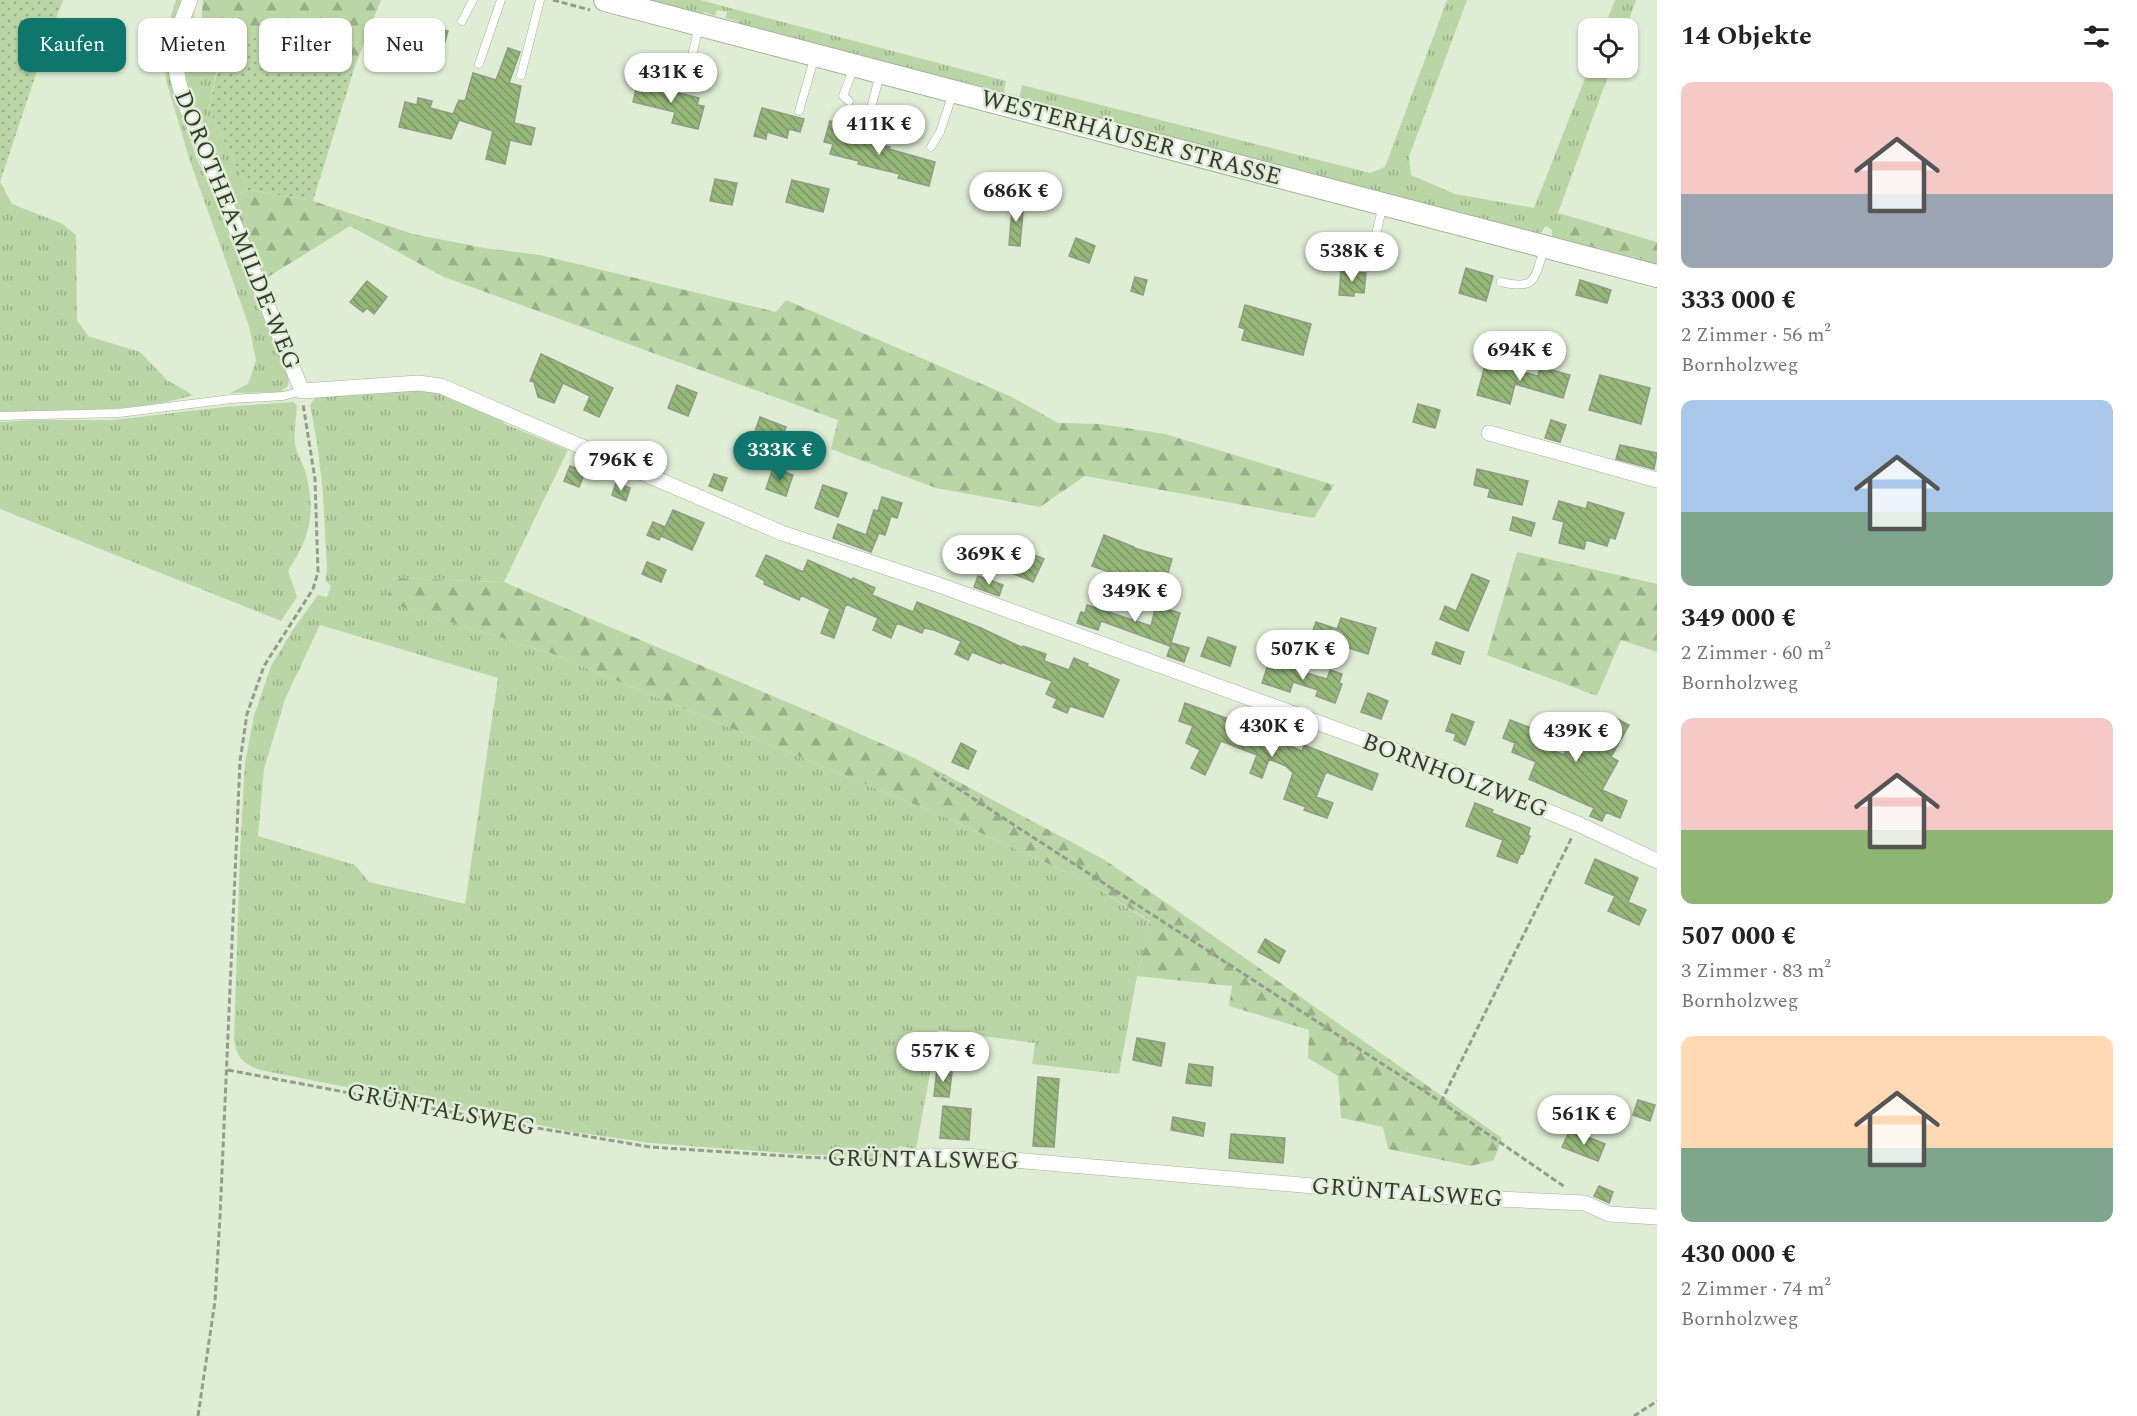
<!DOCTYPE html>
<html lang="de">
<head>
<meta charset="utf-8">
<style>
  body { margin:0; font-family:Spectral,serif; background:#f2f2f2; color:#222; height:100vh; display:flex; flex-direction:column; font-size:22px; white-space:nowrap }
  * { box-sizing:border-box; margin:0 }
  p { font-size:20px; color:#767676 }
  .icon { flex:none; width:33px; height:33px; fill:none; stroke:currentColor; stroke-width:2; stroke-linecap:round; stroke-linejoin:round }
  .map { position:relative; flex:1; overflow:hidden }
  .side { display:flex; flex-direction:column; background:#fff; width:480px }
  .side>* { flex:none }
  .guide { position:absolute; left:18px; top:18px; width:570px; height:54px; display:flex; gap:12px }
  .fabs { position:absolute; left:1578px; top:18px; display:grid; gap:12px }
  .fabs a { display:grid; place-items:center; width:60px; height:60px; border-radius:12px; background:#fff; box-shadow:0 2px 4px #0004; font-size:30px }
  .price { position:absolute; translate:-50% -51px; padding:0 14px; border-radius:21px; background:#fff; color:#222; font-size:20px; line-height:39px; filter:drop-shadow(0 2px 3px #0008) }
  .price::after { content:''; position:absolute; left:50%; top:36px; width:18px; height:14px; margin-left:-9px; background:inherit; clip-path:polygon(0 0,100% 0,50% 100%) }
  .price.active { background:#0f766e; color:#fff }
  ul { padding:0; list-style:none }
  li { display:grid; align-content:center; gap:12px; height:318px; padding:0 24px }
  li span { display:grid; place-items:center; height:186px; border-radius:12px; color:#555 }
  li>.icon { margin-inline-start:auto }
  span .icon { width:108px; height:108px; fill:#fffc; stroke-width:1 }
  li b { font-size:26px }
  h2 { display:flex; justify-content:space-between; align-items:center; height:72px; padding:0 24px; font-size:26px }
  .tag { padding:0 21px; border-radius:12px; background:#fff; box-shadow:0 2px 4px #0004; font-size:21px; line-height:54px }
  .tag.active { background:#0f766e; color:#fff }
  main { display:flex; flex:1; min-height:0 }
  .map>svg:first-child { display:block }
  .grass { fill:url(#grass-tufts); fill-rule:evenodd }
  .forest { fill:url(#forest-firs) }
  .garden { fill:url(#garden-dots) }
  .building { fill:url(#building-back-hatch); stroke:#8f9b85; stroke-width:1.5 }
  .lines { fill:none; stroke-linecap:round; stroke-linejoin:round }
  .service-casing { stroke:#a3b09a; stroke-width:9 }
  .minor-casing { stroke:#a3b09a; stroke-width:16 }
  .secondary-casing { stroke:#a3b09a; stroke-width:24 }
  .path { stroke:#939d8c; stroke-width:3; stroke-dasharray:6 3; stroke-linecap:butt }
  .service { stroke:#fff; stroke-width:8 }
  .minor { stroke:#fff; stroke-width:15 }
  .secondary { stroke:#fff; stroke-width:22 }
  .labels { text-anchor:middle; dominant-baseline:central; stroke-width:5; stroke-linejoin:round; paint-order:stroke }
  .street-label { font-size:24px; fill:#363b32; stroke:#dfedd5 }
</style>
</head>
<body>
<main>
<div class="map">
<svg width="1657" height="1416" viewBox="0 0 1657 1416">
  <defs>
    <pattern id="grass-tufts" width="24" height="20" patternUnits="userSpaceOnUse" patternTransform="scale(1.5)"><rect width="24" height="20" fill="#bbd6a6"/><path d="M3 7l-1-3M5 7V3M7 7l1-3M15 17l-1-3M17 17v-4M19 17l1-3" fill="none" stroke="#99af88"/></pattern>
    <pattern id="forest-firs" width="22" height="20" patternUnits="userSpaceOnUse" patternTransform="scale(1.5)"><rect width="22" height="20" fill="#bbd6a6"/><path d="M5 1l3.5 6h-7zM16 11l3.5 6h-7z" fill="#99af88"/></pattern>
    <pattern id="garden-dots" width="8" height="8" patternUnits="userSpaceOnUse" patternTransform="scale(1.5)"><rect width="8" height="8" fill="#bbd6a6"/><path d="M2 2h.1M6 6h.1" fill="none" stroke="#99af88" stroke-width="1.8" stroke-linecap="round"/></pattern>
    <pattern id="building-back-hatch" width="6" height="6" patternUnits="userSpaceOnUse" patternTransform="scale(1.5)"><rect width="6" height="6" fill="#96b979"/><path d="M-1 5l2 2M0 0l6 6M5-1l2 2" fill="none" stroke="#7b9864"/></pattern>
  </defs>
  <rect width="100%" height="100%" fill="#dfedd5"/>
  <!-- grass -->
  <path class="grass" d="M176 0H183L172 84 197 159 214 195 289 376 288 386 280 392 230 393 248 384 256 360 249 326 190 161 166 80 164 54 166 31Z
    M637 0H700L1006 81 1003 95 737 26 739 22 725 18 727 12 717 10 715 16 704 12 702 17Z
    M1447 0H1467L1409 157 1411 175 1455 194 1534 208 1589 68H1611L1558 213 1579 219 1558 237 1657 263V268L1552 240V230L1546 226 1538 236 1019 99 1022 85 1370 173 1385 167Z
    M1615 0H1636L1626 28H1604Z
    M194 10C195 41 197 46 217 68L209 109 248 190 230 197 190 96 183 71 182 61 186 35Z
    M0 182 12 204 63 224 76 235 77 320 88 336 140 352 167 380 193 395C136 414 61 409 0 412Z
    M423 390 448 393 499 414 505 424 568 450 504 582 393 578 387 602 553 654 952 820 1084 880 1150 922 1137 976 1119 1074 1032 1064 1035 1043 938 1030 916 1149 900 1146 888 1158 798 1154 650 1143 574 1132 260 1070C244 1064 236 1057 234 1040L240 852 245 763 254 716 271 666 294 628 318 595 327 597 331 586 325 580 327 570 323 494 317 442 310 405 315 398 325 396ZM320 625 498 678 465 904 369 882 355 865 258 836 264 769 285 699Z
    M294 402 297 406C296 419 293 436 296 448 298 457 304 465 306 474 316 514 310 537 288 571L297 597 281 621 0 509V422L33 420H113L224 407Z"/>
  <!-- forest -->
  <path class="forest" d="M203 0H381L355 66 226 30 219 59C199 44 201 23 203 0Z
    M248 190 313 201 413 234 484 248 540 255 776 312 786 300 1012 397 1058 423 1100 424 1165 434 1334 485 1314 518 1085 476 1040 507 936 488 831 449 838 420 444 277 350 226 265 279 230 197Z
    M1579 219 1657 242V263L1557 237Z
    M1517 552 1657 584V652L1621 640 1597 696 1487 655Z
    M393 578 504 582 808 711 912 757 1105 860 1152 893 1502 1138 1494 1160 1471 1166 1388 1149 1383 1127 1341 1118 1338 1076 1308 1058 1309 1030 1229 1006 1232 986 1137 976 1150 921 1084 880 952 820 553 654 386 602Z"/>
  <!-- garden -->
  <path class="garden" d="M0 0H63L41 59 0 182Z
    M226 30 355 66 313 201 248 190 209 109Z"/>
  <!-- building -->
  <path class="building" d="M431 26 448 31 441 55 424 49Z
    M508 48 520 52 509 83 521 86 514 123 535 128 531 145 510 140 505 164 486 159 493 131 459 120 451 139 399 127 405 102 417 105 418 98 432 101 430 108 453 114 459 100 465 101 473 73 496 80Z
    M638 83 699 98 697 105 704 106 698 129 672 123 675 112 633 102Z
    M762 108 804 119 800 132 789 129 787 138 767 132 766 139 754 136Z
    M830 121 847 126 844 138 890 147 889 149 935 162 929 186 898 178 900 174 858 164 859 161 830 154 833 144 824 142Z
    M715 179 737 183 732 205 710 201Z
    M792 180 829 189 823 212 786 202Z
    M1013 199 1024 200 1020 246 1009 245Z
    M1317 237 1329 240 1325 259 1313 256Z
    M1076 238 1095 246 1089 263 1069 256Z
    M1466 268 1493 276 1486 301 1459 293Z
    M1341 271 1366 273 1364 293 1354 292V296L1339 295Z
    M1135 277 1147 280 1143 295 1131 291Z
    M1580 280 1611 290 1607 303 1576 295Z
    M367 281 387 297 374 314 367 308 363 312 350 302Z
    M1245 305 1311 324 1303 355 1242 340 1245 329 1239 327Z
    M541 354 613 388 599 417 584 410 590 396 563 383 554 403 538 397 534 382 530 381Z
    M1486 362 1538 376 1540 367 1570 375 1563 398 1515 384 1510 404 1477 395Z
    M1600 375 1650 388 1641 424 1589 410Z
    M677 385 697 393 688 416 668 408Z
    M1418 404 1440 410 1435 428 1413 422Z
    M760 417 786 427 781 440 755 431Z
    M1551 420 1566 425 1560 442 1545 438Z
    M1620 445 1657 453 1654 469 1616 459Z
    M570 466 585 472 579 487 564 481Z
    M773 468 793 475 786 496 766 489Z
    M1477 469 1528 481 1522 505 1488 497 1490 489 1474 485Z
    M714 474 727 478 722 491 709 486Z
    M616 483 630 488 626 501 612 495Z
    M823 485 847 493 838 517 815 508Z
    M882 497 902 503 897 518 891 516 885 535 879 533 871 552 833 538 838 524 866 535 874 510 878 511Z
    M1559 501 1586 509 1588 502 1624 513 1615 539 1610 537 1607 546 1586 540 1584 549 1559 543 1564 522 1553 519Z
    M673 510 704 523 692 550 661 536Z
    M1513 517 1535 523 1531 536 1510 530Z
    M653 522 665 527 659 540 647 535Z
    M1104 535 1134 547V548L1172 559 1164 587 1124 575 1123 577 1092 566Z
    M1015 552 1026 556 1027 552 1044 559 1033 582 1007 571Z
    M766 555 803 572 808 560 852 580 853 578 875 588 872 595 913 612 917 602 981 628 1023 648V646L1046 654 1044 661 1069 670 1074 658 1088 664 1087 666 1119 680 1103 717 1070 706 1067 713 1053 707 1057 699 1046 694 1052 681 1001 662V664L972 652 968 660 955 654 961 641 934 630 924 628 922 633 897 623 891 638 873 630 878 618 846 604 834 638 821 633 830 609 801 595 799 600 764 584 765 581 756 576Z
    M647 562 666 570 661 582 642 574Z
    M1472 574 1489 581 1468 631 1440 619 1445 606 1456 611Z
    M978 576 1003 585 999 596 974 587Z
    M1087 605 1151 626 1156 606 1180 613 1170 646 1101 621 1098 630 1077 623 1081 612 1085 613Z
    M1341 618 1376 628 1368 654 1326 641 1325 645 1310 639 1316 622 1337 629Z
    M1208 637 1236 647 1230 666 1201 656Z
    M1436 642 1464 652 1460 664 1432 654Z
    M1172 643 1189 648 1184 662 1167 656Z
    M1269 662 1327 679 1330 670 1342 674 1339 683 1342 684 1335 703 1316 696 1318 690 1293 682 1290 692 1262 683Z
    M1368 693 1388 701 1381 719 1361 712Z
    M1185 703 1253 728 1252 731 1302 751 1304 745 1378 774 1372 790 1326 772 1316 797 1333 803 1327 818 1304 810 1306 807 1284 799 1293 773 1286 766 1269 759 1262 778 1250 773 1257 755 1221 741 1205 775 1191 768 1200 750 1186 743 1193 726 1179 721Z
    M1452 714 1474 722 1465 745 1454 740 1456 734 1446 731Z
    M1580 717 1608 728 1614 717 1629 725 1611 757 1618 761 1602 790 1627 801 1620 818 1606 812 1602 821 1590 816 1594 808 1529 779 1536 762 1512 752 1515 743 1503 738 1510 720 1539 731 1534 743 1564 755 1570 739 1573 740Z
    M961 743 976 751 968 769 952 762Z
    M1475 803 1493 810 1492 813 1530 828 1528 835 1530 836 1523 854 1521 853 1517 863 1497 856 1503 840 1466 826Z
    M1595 859 1638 878 1628 902 1646 910 1639 925 1608 911 1615 896 1585 883Z
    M1265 939 1285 951 1279 963 1258 952Z
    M1137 1038 1165 1043 1161 1066 1133 1060Z
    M1189 1064 1213 1067 1211 1086 1186 1083Z
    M937 1069 952 1072 949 1097 934 1096Z
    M1038 1077 1059 1079 1054 1147 1033 1146Z
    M1638 1100 1655 1105 1650 1121 1633 1115Z
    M943 1106 971 1109 969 1140 940 1138Z
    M1173 1117 1205 1123 1203 1136 1171 1130Z
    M1570 1130 1605 1144 1598 1161 1562 1147Z
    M1231 1134 1285 1138 1283 1163 1229 1158Z
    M1599 1186 1613 1192 1609 1203 1594 1196Z"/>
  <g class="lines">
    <defs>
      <path id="service" d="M462 21 473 0
        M479 64 501 0
        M880 74 866 127 869 133 886 138
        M521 75 540 0
        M686 82 699 26
        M849 101 843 96 854 67
        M799 111 815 56
        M931 147 940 132 953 93
        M1368 267 1383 205
        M1501 282C1539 291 1533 277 1545 248
        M0 416 119 413 231 399 283 396 302 391"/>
      <path id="minor" d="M190 0C172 44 170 55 184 101L302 391 418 383 441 386 782 533 939 585 1443 768 1578 824 1657 861
        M1489 433 1657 480
        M891 1160 928 1156H966L1429 1196 1585 1203 1609 1214 1657 1217"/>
      <path id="secondary" d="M605 0 1657 276"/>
    </defs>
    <!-- service casing -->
    <use href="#service" class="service-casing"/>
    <!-- minor casing -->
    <use href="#minor" class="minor-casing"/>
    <!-- secondary casing -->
    <use href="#secondary" class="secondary-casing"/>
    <!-- path -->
    <path class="path" d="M553 0 590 10
      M934 773 1441 1102 1565 1187
      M228 1070 525 1126 650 1147 802 1157 877 1160
      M1441 1102 1572 837
      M198 1416 215 1301 220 1217 240 761 247 714 264 666 313 589 318 572 315 479 303 404
      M1634 1416 1657 1401"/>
    <!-- service -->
    <use href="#service" class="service"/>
    <!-- minor -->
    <use href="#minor" class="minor"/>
    <!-- secondary -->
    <use href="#secondary" class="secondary"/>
  </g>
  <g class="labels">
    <!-- street labels -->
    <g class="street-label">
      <text transform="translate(1131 138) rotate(15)">WESTERHÄUSER STRASSE</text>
      <text transform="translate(237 230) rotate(68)">DOROTHEA-MILDE-WEG</text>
      <text transform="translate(1455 776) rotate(21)">BORNHOLZWEG</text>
      <text transform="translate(441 1110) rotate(11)">GRÜNTALSWEG</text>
      <text transform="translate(923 1160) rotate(1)">GRÜNTALSWEG</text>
      <text transform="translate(1407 1193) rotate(4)">GRÜNTALSWEG</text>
    </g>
  </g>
</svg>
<div class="fabs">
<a><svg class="icon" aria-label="locate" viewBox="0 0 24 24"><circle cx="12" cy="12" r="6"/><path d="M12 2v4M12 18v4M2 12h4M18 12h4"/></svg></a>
</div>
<b class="price" style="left:671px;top:104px">431K €</b>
<b class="price" style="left:879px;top:156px">411K €</b>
<b class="price" style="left:1016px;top:223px">686K €</b>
<b class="price" style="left:1352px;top:283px">538K €</b>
<b class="price" style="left:1520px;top:382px">694K €</b>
<b class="price active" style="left:780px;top:482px">333K €</b>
<b class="price" style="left:621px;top:492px">796K €</b>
<b class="price" style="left:989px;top:586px">369K €</b>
<b class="price" style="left:1135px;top:623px">349K €</b>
<b class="price" style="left:1303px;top:681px">507K €</b>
<b class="price" style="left:1272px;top:758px">430K €</b>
<b class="price" style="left:1576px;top:763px">439K €</b>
<b class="price" style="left:943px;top:1083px">557K €</b>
<b class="price" style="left:1584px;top:1146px">561K €</b>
<div class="guide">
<a class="tag active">Kaufen</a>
<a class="tag">Mieten</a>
<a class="tag">Filter</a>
<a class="tag">Neu</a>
</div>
</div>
<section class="side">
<h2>14 Objekte<svg class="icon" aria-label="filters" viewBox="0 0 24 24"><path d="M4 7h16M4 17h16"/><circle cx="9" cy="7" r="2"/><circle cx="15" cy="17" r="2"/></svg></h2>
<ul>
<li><span style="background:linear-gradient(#f6c9c9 60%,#9aa5b1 0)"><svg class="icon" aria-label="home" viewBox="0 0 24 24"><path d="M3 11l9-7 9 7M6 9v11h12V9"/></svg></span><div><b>333 000 €</b><p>2 Zimmer · 56 m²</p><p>Bornholzweg</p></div></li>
<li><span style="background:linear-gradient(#a9c7e8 60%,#7fa58c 0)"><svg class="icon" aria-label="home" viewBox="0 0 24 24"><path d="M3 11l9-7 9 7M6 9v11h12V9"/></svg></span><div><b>349 000 €</b><p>2 Zimmer · 60 m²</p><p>Bornholzweg</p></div></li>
<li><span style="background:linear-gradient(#f6c9c9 60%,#8fb573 0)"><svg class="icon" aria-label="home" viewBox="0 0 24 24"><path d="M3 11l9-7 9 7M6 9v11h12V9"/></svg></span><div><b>507 000 €</b><p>3 Zimmer · 83 m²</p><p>Bornholzweg</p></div></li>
<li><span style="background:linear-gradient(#ffd9b3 60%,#7fa58c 0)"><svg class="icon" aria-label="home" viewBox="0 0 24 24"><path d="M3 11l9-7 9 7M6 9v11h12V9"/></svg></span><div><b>430 000 €</b><p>2 Zimmer · 74 m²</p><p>Bornholzweg</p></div></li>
</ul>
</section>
</main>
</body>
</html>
